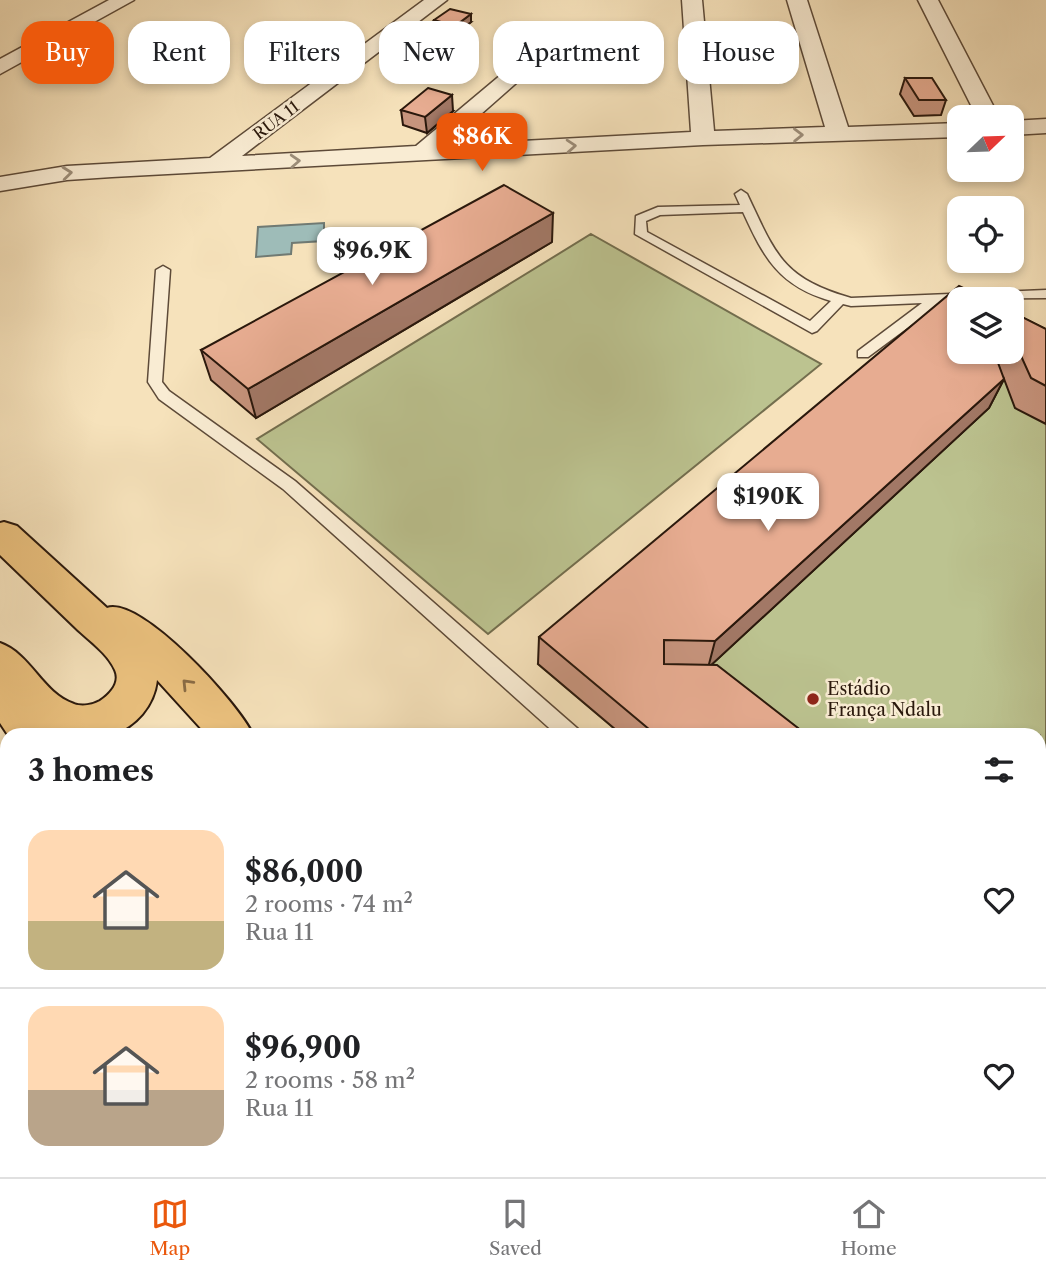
<!DOCTYPE html>
<html lang="en">
<head>
<meta charset="utf-8">
<style>
  body { margin:0; font-family:"Libre Caslon Text",serif; background:#f6f6f6; color:#202124; height:100vh; display:flex; flex-direction:column; font-size:26px; white-space:nowrap }
  * { box-sizing:border-box; margin:0 }
  p { font-size:23px; color:#757577 }
  .icon { flex:none; width:38px; height:38px; fill:none; stroke:currentColor; stroke-width:2; stroke-linecap:round; stroke-linejoin:round }
  .map { position:relative; flex:1; overflow:hidden }
  .sheet { position:absolute; left:0px; top:728px; width:1046px; height:450px; display:flex; flex-direction:column; background:#fff; border-radius:21px 21px 0 0; box-shadow:0 4px 10px #0003 }
  .sheet>* { flex:none }
  .guide { position:absolute; left:21px; top:21px; width:1004px; height:63px; display:flex; gap:14px }
  .needle { width:46px; rotate:67deg }
  .tools { position:absolute; left:947px; top:105px; display:grid; gap:14px }
  .tools a { display:grid; place-items:center; width:77px; height:77px; border-radius:14px; background:#fff; box-shadow:0 4px 10px #0003; font-size:35px }
  .price { position:absolute; translate:-50% -60px; padding:0 16px; border-radius:14px; background:#fff; color:#222; font-size:23px; line-height:46px; filter:drop-shadow(0 2px 4px #0008) }
  .price::after { content:''; position:absolute; left:50%; top:42px; width:21px; height:16px; margin-left:-10px; background:inherit; clip-path:polygon(0 0,100% 0,50% 100%) }
  .price.current { background:#ea580c; color:#fff }
  ul { padding:0; list-style:none }
  li { display:flex; align-items:center; gap:21px; height:175px; padding:0 28px }
  li+li { border-top:2px solid #e0e0e0 }
  li span { display:grid; place-items:center; flex:none; width:196px; height:140px; border-radius:21px; color:#555 }
  li>.icon { margin-inline-start:auto }
  span .icon { width:84px; height:84px; fill:#fffc; stroke-width:1 }
  li b { font-size:30px }
  h2 { display:flex; justify-content:space-between; align-items:center; height:84px; padding:0 28px; font-size:30px }
  .tag { padding:0 24px; border-radius:21px; background:#fff; box-shadow:0 4px 10px #0003; font-size:24px; line-height:63px }
  .tag.current { background:#ea580c; color:#fff }
  .tab-bar { display:flex; justify-content:space-around; align-items:center; height:98px; border-top:2px solid #e0e0e0; background:#fff; font-size:19px; color:#757577 }
  .tab-bar a { display:grid; justify-items:center; gap:4px }
  .tab-bar .current { color:#ea580c }
  .map>svg:first-child { display:block }
  .green { fill:#bcc390; stroke:#736e4e; stroke-width:2 }
  .water { fill:#9ebcb8; stroke:#707a73; stroke-width:2 }
  .lines { fill:none; stroke-linecap:round; stroke-linejoin:round }
  .lane-casing { stroke:#5d4a38; stroke-width:3 }
  .street-casing { stroke:#5d4a38; stroke-width:3 }
  .primary-casing { stroke:#2a180c; stroke-width:4 }
  .lane { fill:#f9ecd3; fill-rule:evenodd }
  .street { fill:#f9ecd3; fill-rule:evenodd }
  .primary { fill:#ebc17e; fill-rule:evenodd }
  .wall { fill:#c7947d; stroke:#2a180c; stroke-width:2 }
  .shaded-wall { fill:#a27866; stroke:#2a180c; stroke-width:2 }
  .building { fill:#e7ac91; stroke:#2a180c; stroke-width:2 }
  .oneway { stroke:#9c8d79 }
  .oneway2 { stroke:#8a6c45 }
  .poi-dot { fill:#8f2418; stroke:#f9ecd3; stroke-width:2.5 }
  .labels { text-anchor:middle; dominant-baseline:central; stroke-width:5; stroke-linejoin:round; paint-order:stroke }
  .far-street-label { font-size:16px; fill:#2a180c; stroke:#f9ecd3 }
  .poi-label { font-size:18px; fill:#2a180c; stroke:#f9ecd3; text-anchor:start }
</style>
</head>
<body>
<div class="map">
<svg width="1046" height="1177" viewBox="0 0 1046 1177">
  <rect width="100%" height="100%" fill="#f6e2bb"/>
  <filter id="stains"><feTurbulence type="fractalNoise" baseFrequency=".00286" numOctaves="4"/><feColorMatrix values="0 0 0 0 .2 0 0 0 0 .09 0 0 0 0 .02 0 0 0 .5 -.17"/></filter>
  <radialGradient id="worn" r=".72"><stop offset=".6" stop-color="#630" stop-opacity="0"/><stop offset="1" stop-color="#630" stop-opacity=".3"/></radialGradient>
  <!-- green -->
  <path class="green" d="M591 234 821 364 488 634 257 439Z
    M947 316 959 352H1012L1046 366V1093L1040 1088V735H622L538 664Z"/>
  <!-- water -->
  <path class="water" d="M324 223V241L292 243 291 254 256 257 258 227Z"/>
  <g class="lines">
    <defs>
      <path id="lane" d="M741 190 747 194C776 255 782 278 851 298L1046 290V298L959 299V302L941 303 868 357H858V351L922 303 851 306 843 304 817 331 812 333 635 234 636 216 658 207 740 205 735 194ZM743 212C764 258 779 286 831 301L810 321 647 232 646 221 660 215Z
        M163 266 170 270 162 382 169 391 295 481 578 729 581 735H557L283 489 159 399 148 382 156 270Z
        M1040 1138 1046 1140V1168L1040 1166Z"/>
      <path id="street" d="M109 0H134L0 74V59Z
        M424 0H447L242 156 416 146 534 47H548L551 51 548 55 446 145 691 132 682 0H702L714 131 825 127 787 0H807L848 127 959 123V137L703 145 112 177 67 180 0 191V177L67 166 210 158Z
        M918 0H938L999 117H977Z
        M1046 119V133L1012 135V121Z"/>
      <path id="primary" d="M4 522 17 526 107 608C141 596 239 704 253 735H207L157 680C154 706 136 726 112 735H8L0 723V643C31 654 42 693 74 704 82 707 93 705 100 701 110 694 121 683 115 670 108 654 90 641 78 630 52 605 26 580 0 555V523Z
        M329 1171H386L389 1177H332Z
        M443 1171H499L502 1177H446Z"/>
    </defs>
    <!-- lane casing -->
    <use href="#lane" class="lane-casing"/>
    <!-- street casing -->
    <use href="#street" class="street-casing"/>
    <!-- primary casing -->
    <use href="#primary" class="primary-casing"/>
    <!-- lane -->
    <use href="#lane" class="lane"/>
    <!-- street -->
    <use href="#street" class="street"/>
    <!-- primary -->
    <use href="#primary" class="primary"/>
  </g>
  <!-- wall -->
  <path class="wall" d="M434 20 471 22 455 34 434 28Z
    M905 78 946 100 941 115 914 116 900 94Z
    M401 110 453 111 427 133 403 125Z
    M552 242 256 418 211 380 201 350Z
    M1012 312 1046 329V424L1015 408 1004 379 989 408 711 665 807 735H622L538 664 539 637 959 352H1012Z
    M1040 917 1046 922V1093L1040 1088Z"/>
  <!-- shaded-wall -->
  <path class="shaded-wall" d="M471 14V22L455 34V26Z
    M452 95 453 111 427 133 425 117Z
    M553 213 552 242 256 418 248 389Z
    M1004 379 989 408 708 668 715 641Z"/>
  <!-- building -->
  <path class="building" d="M450 9 471 14 455 26 434 20Z
    M905 78H932L946 100H919Z
    M428 88 452 95 425 117 401 110Z
    M504 185 553 213 248 389 201 350Z
    M959 286 986 299H959V352H994L1004 379 715 641 664 640V664L717 665 807 735H656L539 637Z
    M1012 312 1046 329V386L1031 378 1017 347H1012Z
    M1040 917 1046 922V1058L1040 1053Z"/>
  <!-- one-way arrows -->
  <defs><path id="oneway-chevron" d="M-2-3.5L2.5 0L-2 3.5" fill="none" stroke-width="1.6" stroke-linecap="round" stroke-linejoin="round" transform="scale(1.75)"/></defs>
  <g class="oneway">
    <use href="#oneway-chevron" transform="translate(798 135) rotate(-1)"/>
    <use href="#oneway-chevron" transform="translate(571 146) rotate(-4)"/>
    <use href="#oneway-chevron" transform="translate(295 161) rotate(-3)"/>
    <use href="#oneway-chevron" transform="translate(67 173) rotate(-6)"/>
  </g>
  <use class="oneway2" href="#oneway-chevron" transform="translate(187 684) rotate(-134)"/>
  <!-- markers -->
  <circle class="poi-dot" cx="813" cy="699" r="7"/>
  <g class="labels">
    <!-- far-street labels -->
    <g class="far-street-label">
      <text transform="translate(276 120) rotate(-37)">RUA 11</text>
    </g>
    <!-- poi labels -->
    <g class="poi-label">
      <text x="827" y="689">Estádio<tspan x="827" dy="21">França Ndalu</tspan></text>
    </g>
  </g>
  <rect width="100%" height="100%" filter="url(#stains)"/>
  <rect width="100%" height="100%" fill="url(#worn)"/>
</svg>
<div class="tools">
<a><svg class="needle" viewBox="-14 -14 28 28"><path d="M0-13l5 13h-10z" fill="#e53935"/><path d="M0 13l5-13h-10z" fill="#757577"/></svg></a>
<a><svg class="icon" aria-label="locate" viewBox="0 0 24 24"><circle cx="12" cy="12" r="6"/><path d="M12 2v4M12 18v4M2 12h4M18 12h4"/></svg></a>
<a><svg class="icon" aria-label="layers" viewBox="0 0 24 24"><path d="M12 4l9 5-9 5-9-5zM3 14l9 5 9-5"/></svg></a>
</div>
<b class="price current" style="left:482px;top:173px">$86K</b>
<b class="price" style="left:372px;top:287px">$96.9K</b>
<b class="price" style="left:768px;top:533px">$190K</b>
<div class="guide">
<a class="tag current">Buy</a>
<a class="tag">Rent</a>
<a class="tag">Filters</a>
<a class="tag">New</a>
<a class="tag">Apartment</a>
<a class="tag">House</a>
</div>
<section class="sheet">
<h2>3 homes<svg class="icon" aria-label="filters" viewBox="0 0 24 24"><path d="M4 7h16M4 17h16"/><circle cx="9" cy="7" r="2"/><circle cx="15" cy="17" r="2"/></svg></h2>
<ul>
<li><span style="background:linear-gradient(#ffd9b3 65%,#c2b280 0)"><svg class="icon" aria-label="home" viewBox="0 0 24 24"><path d="M3 11l9-7 9 7M6 9v11h12V9"/></svg></span><div><b>$86,000</b><p>2 rooms · 74 m²</p><p>Rua 11</p></div><svg class="icon" aria-label="heart" viewBox="0 0 24 24"><path d="M12 20l-8-8c-3-5 5-10 8-4 3-6 11-1 8 4z"/></svg></li>
<li><span style="background:linear-gradient(#ffd9b3 60%,#b9a48a 0)"><svg class="icon" aria-label="home" viewBox="0 0 24 24"><path d="M3 11l9-7 9 7M6 9v11h12V9"/></svg></span><div><b>$96,900</b><p>2 rooms · 58 m²</p><p>Rua 11</p></div><svg class="icon" aria-label="heart" viewBox="0 0 24 24"><path d="M12 20l-8-8c-3-5 5-10 8-4 3-6 11-1 8 4z"/></svg></li>
</ul>
</section>
</div>
<nav class="tab-bar">
<a class="current"><svg class="icon" aria-label="map" viewBox="0 0 24 24"><path d="M3 6l6-2 6 2 6-2v14l-6 2-6-2-6 2zM9 4v14M15 6v14"/></svg>Map</a>
<a><svg class="icon" aria-label="saved" viewBox="0 0 24 24"><path d="M7 4h10v16l-5-4-5 4z"/></svg>Saved</a>
<a><svg class="icon" aria-label="home" viewBox="0 0 24 24"><path d="M3 11l9-7 9 7M6 9v11h12V9"/></svg>Home</a>
</nav>
</body>
</html>
